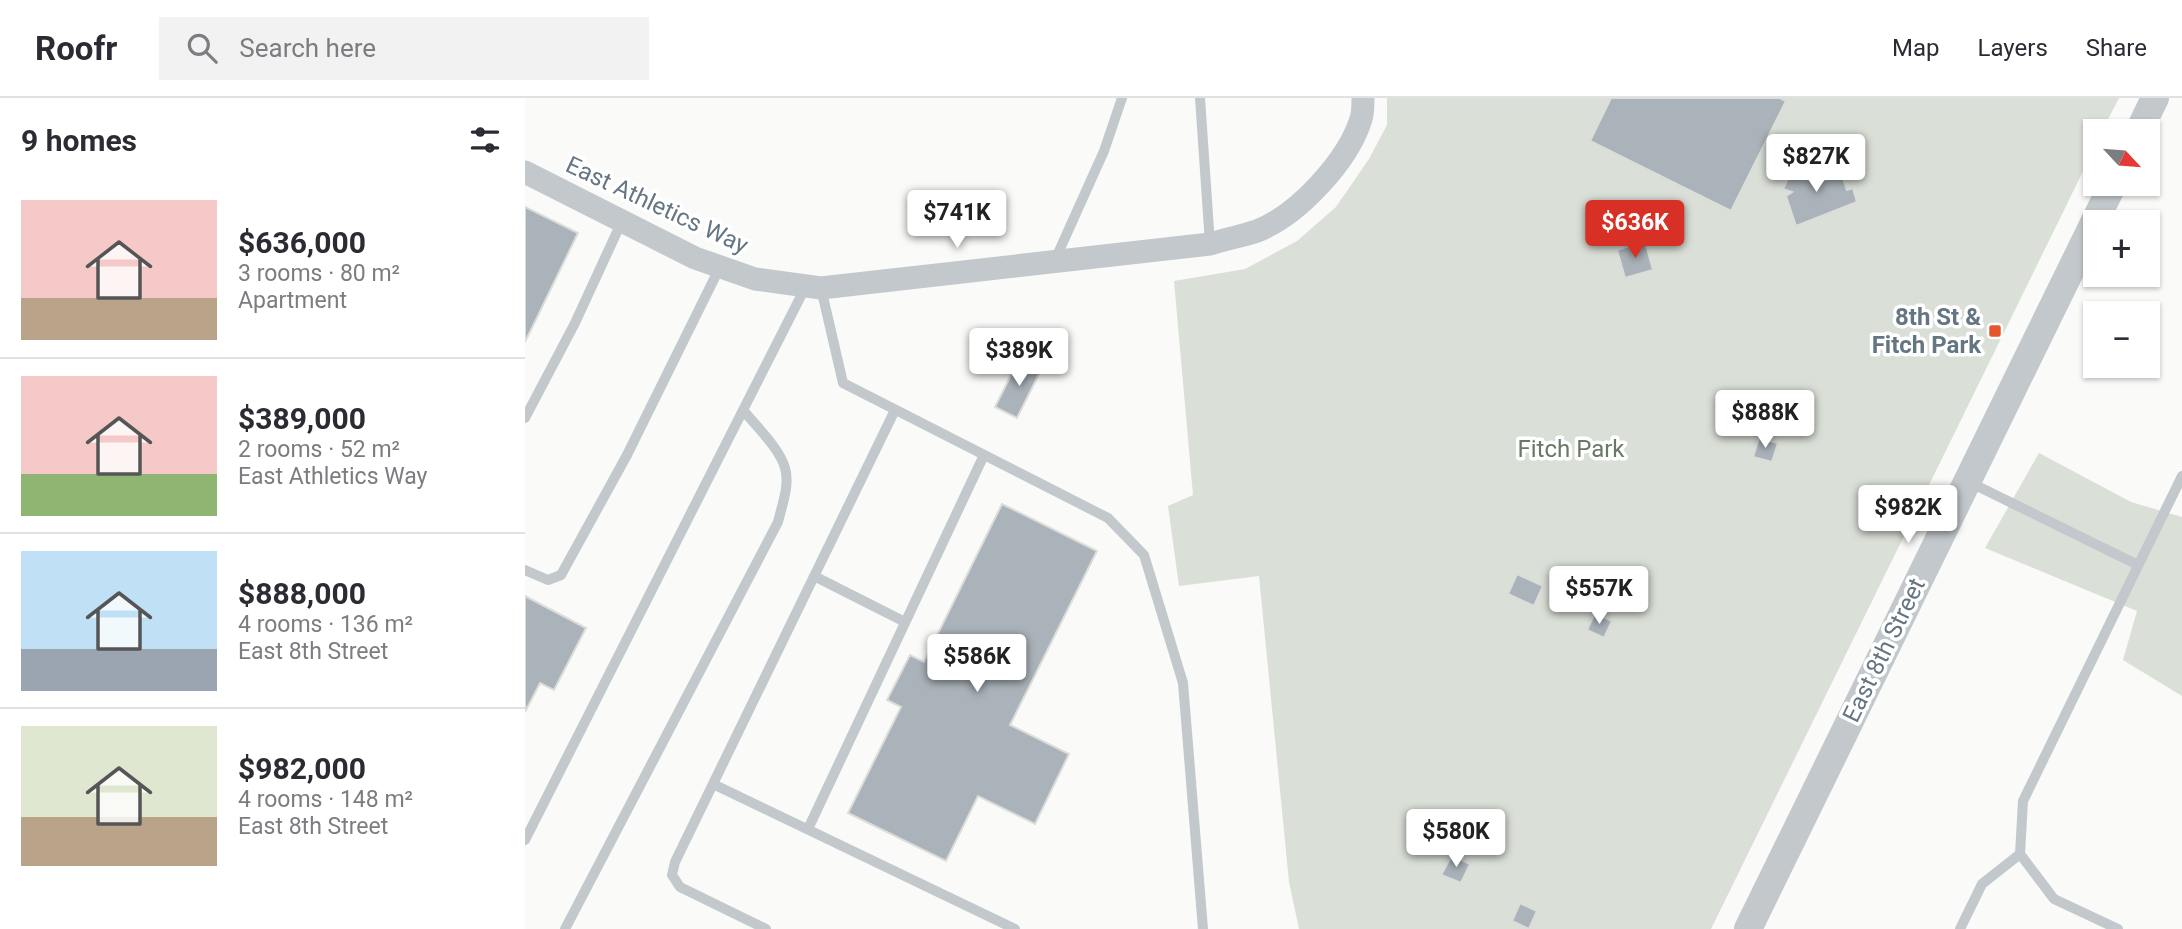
<!DOCTYPE html>
<html lang="en">
<head>
<meta charset="utf-8">
<style>
  body { margin:0; font-family:Roboto,sans-serif; background:#f2f2f3; color:#2b2b33; height:100vh; display:flex; flex-direction:column; font-size:26px; white-space:nowrap }
  * { box-sizing:border-box; margin:0 }
  p { font-size:23px; color:#7c7c81 }
  .icon { flex:none; width:38px; height:38px; fill:none; stroke:currentColor; stroke-width:2; stroke-linecap:round; stroke-linejoin:round }
  .map { position:relative; flex:1; overflow:hidden }
  .details { display:flex; flex-direction:column; background:#fff; width:525px }
  .details>* { flex:none }
  .needle { width:46px; rotate:116deg }
  .controls { position:absolute; left:1558px; top:21px; display:grid; gap:14px }
  .controls a { display:grid; place-items:center; width:77px; height:77px; border-radius:0px; background:#fff; box-shadow:0 2px 5px #0004; font-size:35px }
  .price { position:absolute; translate:-50% -60px; padding:0 16px; border-radius:7px; background:#fff; color:#222; font-size:23px; line-height:46px; filter:drop-shadow(0 2px 4px #0008) }
  .price::after { content:''; position:absolute; left:50%; top:42px; width:21px; height:16px; margin-left:-10px; background:inherit; clip-path:polygon(0 0,100% 0,50% 100%) }
  .price.selected { background:#d93025; color:#fff }
  ul { padding:0; list-style:none }
  li { display:flex; align-items:center; gap:21px; height:175px; padding:0 21px }
  li+li { border-top:2px solid #e1e1e2 }
  li span { display:grid; place-items:center; flex:none; width:196px; height:140px; border-radius:0px; color:#555 }
  li>.icon { margin-inline-start:auto }
  span .icon { width:84px; height:84px; fill:#fffc; stroke-width:1 }
  li b { font-size:30px }
  h2 { display:flex; justify-content:space-between; align-items:center; height:84px; padding:0 21px; font-size:30px }
  header { display:flex; align-items:center; gap:42px; box-sizing:border-box; height:98px; padding:0 35px; background:#fff; border-bottom:2px solid #e1e1e2 }
  header strong { font-size:33px }
  nav { display:flex; gap:38px; margin-inline-start:auto; font-size:24px }
  .search { width:490px; height:63px; background:#f2f2f3; display:flex; align-items:center; gap:18px; box-sizing:border-box; padding:0 24px; border-radius:0px; color:#7c7c81; font-size:26px }
  main { display:flex; flex:1; min-height:0 }
  .map>svg:first-child { display:block }
  .green { fill:#dadfd7 }
  .building { fill:#aab3b9; stroke:#dcdcda; stroke-width:2 }
  .lines { fill:none; stroke-linecap:round; stroke-linejoin:round }
  .service { stroke:#c3c8cc; stroke-width:10 }
  .minor { stroke:#c3c8cc; stroke-width:23 }
  .tertiary { stroke:#c3c8cc; stroke-width:28 }
  .poi-dot { fill:#e4572e; stroke:#fff; stroke-width:2.5 }
  .labels { text-anchor:middle; dominant-baseline:central; stroke-width:7; stroke-linejoin:round; paint-order:stroke }
  .street-label { font-size:24px; fill:#657683; stroke:#fff }
  .poi-label { font-size:24px; font-weight:bold; fill:#657683; stroke:#fff; text-anchor:end }
  .park-label { font-size:24px; fill:#687a64; stroke:#fff }
</style>
</head>
<body>
<header>
<strong>Roofr</strong>
<div class="search"><svg class="icon" aria-label="search" viewBox="0 0 24 24"><circle cx="10" cy="10" r="6"/><path d="M15 15l6 6"/></svg>Search here</div>
<nav><a>Map</a><a>Layers</a><a>Share</a></nav>
</header>
<main>
<section class="details">
<h2>9 homes<svg class="icon" aria-label="filters" viewBox="0 0 24 24"><path d="M4 7h16M4 17h16"/><circle cx="9" cy="7" r="2"/><circle cx="15" cy="17" r="2"/></svg></h2>
<ul>
<li><span style="background:linear-gradient(#f6c9c9 70%,#b9a48a 0)"><svg class="icon" aria-label="home" viewBox="0 0 24 24"><path d="M3 11l9-7 9 7M6 9v11h12V9"/></svg></span><div><b>$636,000</b><p>3 rooms · 80 m²</p><p>Apartment</p></div></li>
<li><span style="background:linear-gradient(#f6c9c9 70%,#8fb573 0)"><svg class="icon" aria-label="home" viewBox="0 0 24 24"><path d="M3 11l9-7 9 7M6 9v11h12V9"/></svg></span><div><b>$389,000</b><p>2 rooms · 52 m²</p><p>East Athletics Way</p></div></li>
<li><span style="background:linear-gradient(#bfe0f5 70%,#9aa5b1 0)"><svg class="icon" aria-label="home" viewBox="0 0 24 24"><path d="M3 11l9-7 9 7M6 9v11h12V9"/></svg></span><div><b>$888,000</b><p>4 rooms · 136 m²</p><p>East 8th Street</p></div></li>
<li><span style="background:linear-gradient(#dfe7d0 65%,#b9a48a 0)"><svg class="icon" aria-label="home" viewBox="0 0 24 24"><path d="M3 11l9-7 9 7M6 9v11h12V9"/></svg></span><div><b>$982,000</b><p>4 rooms · 148 m²</p><p>East 8th Street</p></div></li>
</ul>
</section>
<div class="map">
<svg width="1657" height="831" viewBox="0 0 1657 831">
  <rect width="100%" height="100%" fill="#fafaf8"/>
  <!-- green -->
  <path class="green" d="M862 0H1594L1577 33H1570V49L1186 831H774L764 784 734 478 654 488 643 408 668 397 649 183 720 171 772 143 811 109 844 61 862 27Z
    M1514 355 1606 404 1657 419V598L1598 562 1612 513 1460 450Z"/>
  <!-- building -->
  <path class="building" d="M1086 0H1255L1261 3 1206 113 1065 43Z
    M1271 64 1298 77 1296 83 1317 77 1322 92 1328 90 1332 104 1271 128 1261 98 1267 94 1258 91Z
    M0 109 53 135 0 244Z
    M1120 143 1128 172 1100 180 1092 152Z
    M495 259 517 270 492 320 470 309Z
    M1234 340 1253 345 1247 364 1228 359Z
    M477 406 572 453 485 627 544 656 510 726 453 698 421 763 323 715 376 609 362 602 385 557 399 564Z
    M992 476 1018 488 1009 508 983 496Z
    M0 498 61 530 29 592 15 585 0 614Z
    M1070 515 1087 523 1079 540 1062 532Z
    M927 757 945 766 936 785 916 777Z
    M995 805 1012 813 1004 831 987 823Z"/>
  <g class="lines">
    <!-- service -->
    <path class="service" d="M675 0 685 146
      M530 162 579 53 597 0
      M296 190 318 285 583 420 619 457 658 585 678 831
      M0 320 50 225 97 123
      M1444 384 1613 467
      M0 472 23 482 36 477 102 357 195 169
      M289 478 380 524
      M188 686 490 831
      M283 731 459 357
      M0 742 281 188
      M1495 756 1529 801 1593 831
      M40 831 253 424C257 407 265 387 260 370 255 351 231 328 218 312
      M241 831 155 789 147 777 150 764 370 312
      M1435 831 1457 786 1495 756 1498 703 1657 378"/>
    <!-- minor -->
    <path class="minor" d="M0 74 170 160 230 181 296 190 685 146C701 141 717 138 732 133 773 117 823 63 836 21 838 15 838 7 838 0"/>
    <!-- tertiary -->
    <path class="tertiary" d="M1614 33 1630 0
      M1223 831 1588 86"/>
  </g>
  <!-- markers -->
  <rect class="poi-dot" x="1463" y="226" width="14" height="14" rx="3.5"/>
  <g class="labels">
    <!-- street labels -->
    <g class="street-label">
      <text transform="translate(132 107) rotate(25)">East Athletics Way</text>
      <text transform="translate(1359 552) rotate(-64)">East 8th Street</text>
    </g>
    <!-- poi labels -->
    <g class="poi-label">
      <text x="1456" y="219">8th St &amp;<tspan x="1456" dy="28">Fitch Park</tspan></text>
    </g>
    <!-- park labels -->
    <g class="park-label">
      <text x="1046" y="351">Fitch Park</text>
    </g>
  </g>
</svg>
<div class="controls">
<a><svg class="needle" viewBox="-14 -14 28 28"><path d="M0-13l5 13h-10z" fill="#e53935"/><path d="M0 13l5-13h-10z" fill="#7c7c81"/></svg></a>
<a>+</a>
<a>−</a>
</div>
<b class="price" style="left:1291px;top:96px">$827K</b>
<b class="price" style="left:432px;top:152px">$741K</b>
<b class="price selected" style="left:1110px;top:162px">$636K</b>
<b class="price" style="left:494px;top:290px">$389K</b>
<b class="price" style="left:1240px;top:352px">$888K</b>
<b class="price" style="left:1383px;top:447px">$982K</b>
<b class="price" style="left:1074px;top:528px">$557K</b>
<b class="price" style="left:452px;top:596px">$586K</b>
<b class="price" style="left:931px;top:771px">$580K</b>
</div>
</main>
</body>
</html>
